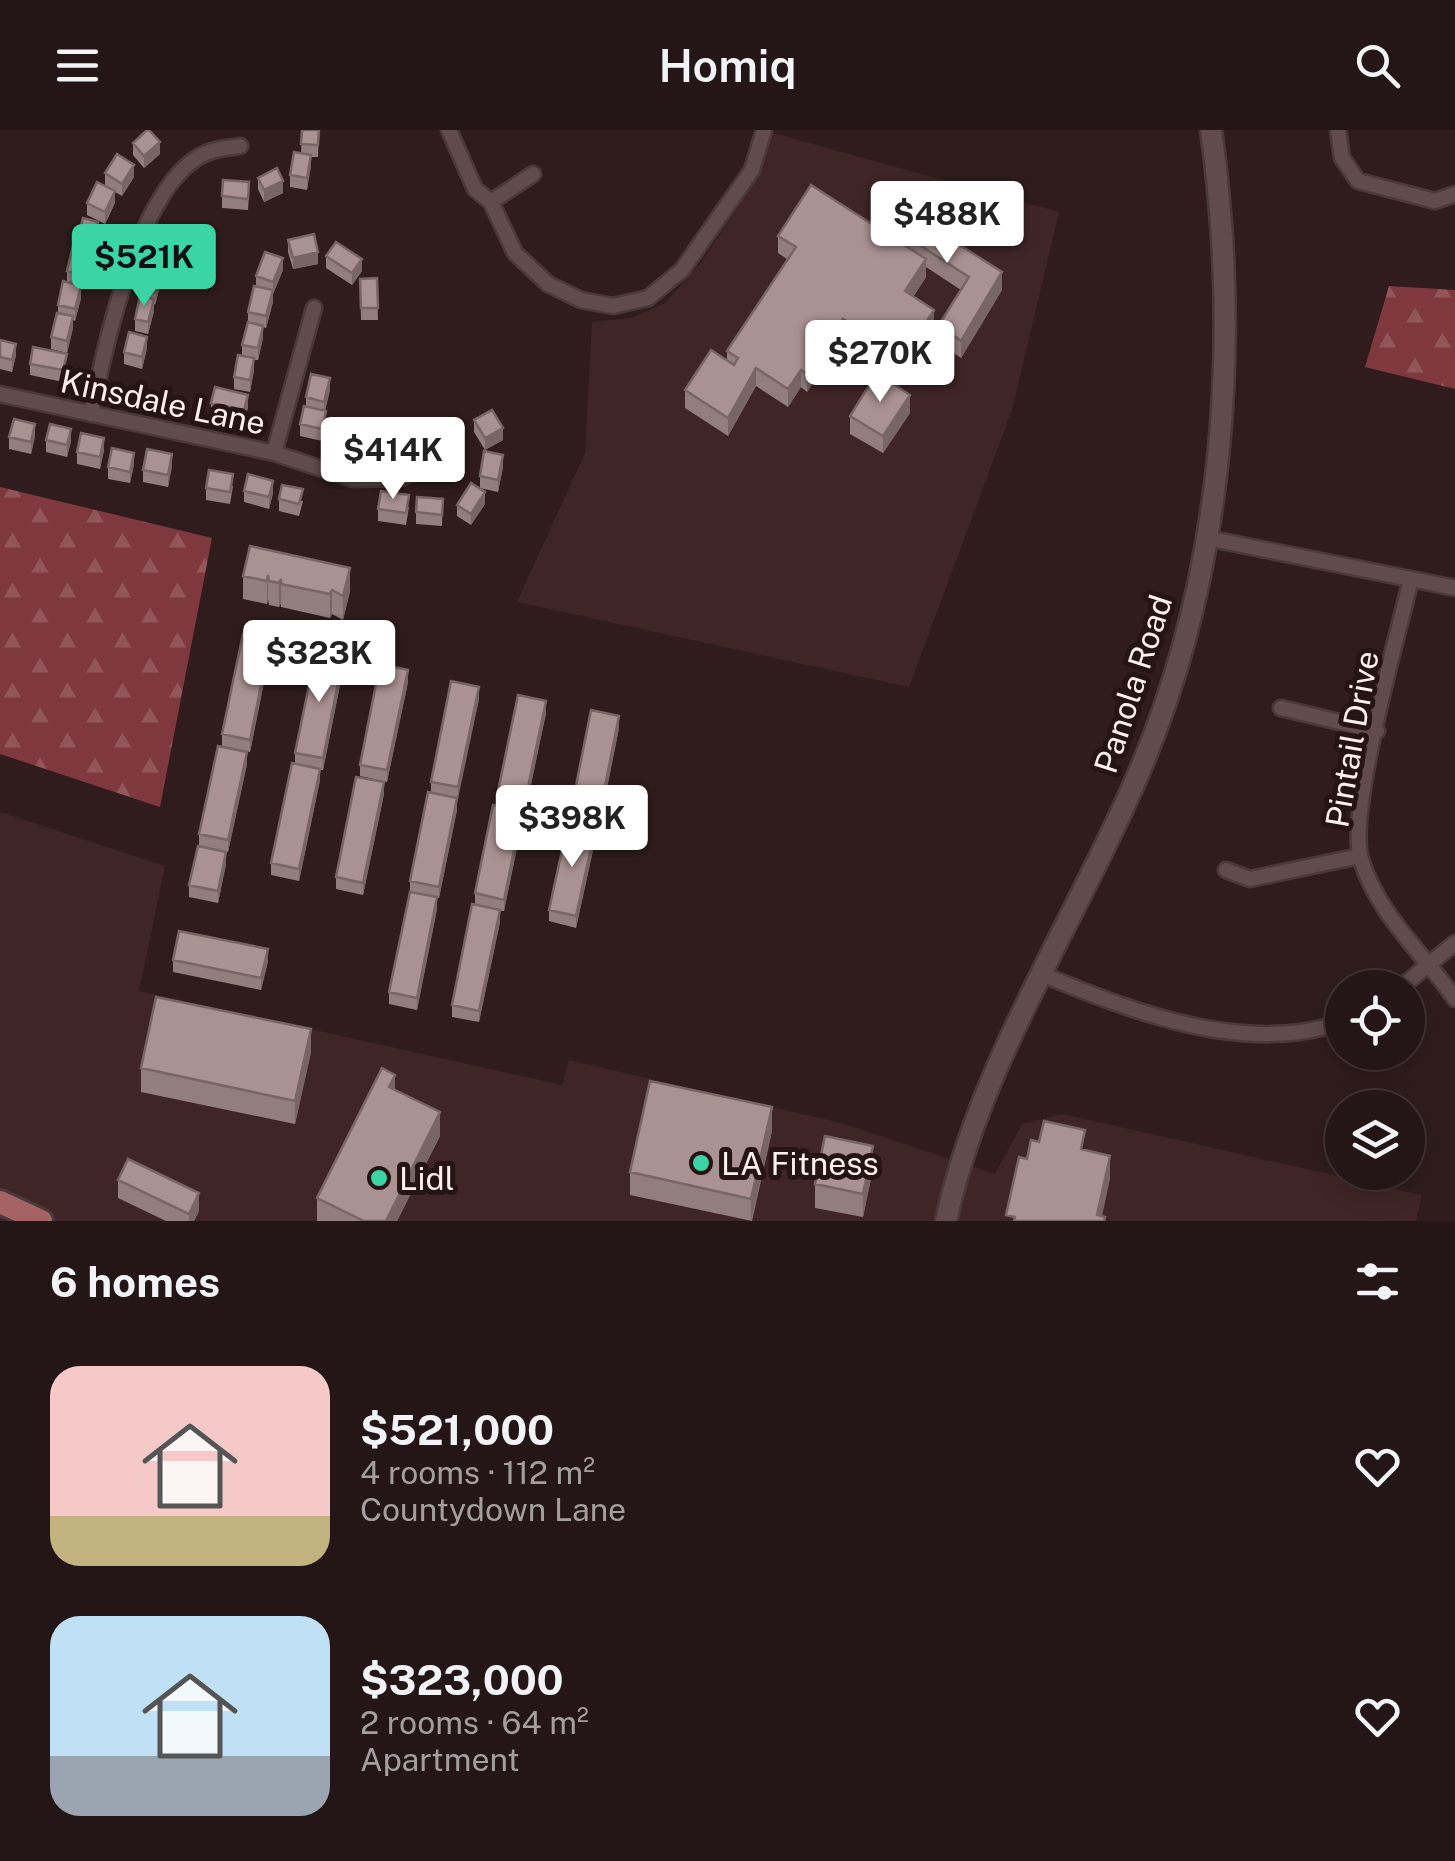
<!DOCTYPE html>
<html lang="en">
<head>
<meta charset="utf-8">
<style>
  body { margin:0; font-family:"Public Sans",sans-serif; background:#2c1e1f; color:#f1f3f6; height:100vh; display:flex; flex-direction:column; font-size:38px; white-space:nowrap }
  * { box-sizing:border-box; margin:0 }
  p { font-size:32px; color:#a39fa1 }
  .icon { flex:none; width:55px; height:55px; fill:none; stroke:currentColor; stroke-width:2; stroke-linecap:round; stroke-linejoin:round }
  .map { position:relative; height:1091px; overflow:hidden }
  .panel { display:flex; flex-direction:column; background:#241516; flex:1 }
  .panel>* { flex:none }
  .tools { position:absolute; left:1325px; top:840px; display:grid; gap:20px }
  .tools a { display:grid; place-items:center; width:100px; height:100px; border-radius:50%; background:#241516; box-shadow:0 5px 25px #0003,0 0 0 2px #413435; font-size:50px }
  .price { position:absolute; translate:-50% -85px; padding:0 22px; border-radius:10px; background:#fff; color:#222; font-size:32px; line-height:65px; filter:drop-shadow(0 2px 5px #0008) }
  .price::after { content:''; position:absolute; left:50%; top:60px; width:30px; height:22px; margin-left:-15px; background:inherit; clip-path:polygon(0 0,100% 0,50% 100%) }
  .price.on { background:#3ad4a5; color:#111 }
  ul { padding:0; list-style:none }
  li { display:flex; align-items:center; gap:30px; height:250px; padding:0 50px }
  li span { display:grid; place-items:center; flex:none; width:280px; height:200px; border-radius:30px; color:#555 }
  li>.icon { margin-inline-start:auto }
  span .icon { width:120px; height:120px; fill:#fffc; stroke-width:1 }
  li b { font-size:42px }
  h2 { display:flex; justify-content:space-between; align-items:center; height:120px; padding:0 50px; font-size:42px }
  header { display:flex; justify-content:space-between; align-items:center; height:130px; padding:0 50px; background:#241516; font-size:45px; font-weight:600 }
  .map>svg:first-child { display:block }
  .built { fill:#402526 }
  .forest { fill:url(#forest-firs) }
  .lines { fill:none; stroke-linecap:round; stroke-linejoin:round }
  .minor-casing { stroke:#4a393a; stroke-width:19 }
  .secondary-casing { stroke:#4a393a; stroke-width:25 }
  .primary-casing { stroke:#4a393a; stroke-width:28 }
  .minor { stroke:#624b4c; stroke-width:14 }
  .secondary { stroke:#624b4c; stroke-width:20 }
  .primary { stroke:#a56366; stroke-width:22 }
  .wall { fill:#937e7e }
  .shaded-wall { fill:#786666 }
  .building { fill:#ab9292; stroke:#786666; stroke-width:2.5 }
  .poi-dot { fill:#3ad4a5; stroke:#261314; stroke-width:4 }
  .labels { text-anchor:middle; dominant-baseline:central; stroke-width:10; stroke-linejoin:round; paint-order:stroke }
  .street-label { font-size:32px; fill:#fef0f0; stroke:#261314 }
  .poi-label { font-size:32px; fill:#fef0f0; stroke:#261314; text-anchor:start }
</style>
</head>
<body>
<header><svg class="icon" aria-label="menu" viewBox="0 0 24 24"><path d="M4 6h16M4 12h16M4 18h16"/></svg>Homiq<svg class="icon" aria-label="search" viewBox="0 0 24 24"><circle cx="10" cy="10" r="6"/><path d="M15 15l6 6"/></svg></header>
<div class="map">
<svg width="1455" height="1091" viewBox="0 0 1455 1091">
  <defs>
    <pattern id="forest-firs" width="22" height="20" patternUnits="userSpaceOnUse" patternTransform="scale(2.5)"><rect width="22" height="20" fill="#7f393e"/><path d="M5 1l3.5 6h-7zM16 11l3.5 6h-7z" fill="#92565a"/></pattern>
  </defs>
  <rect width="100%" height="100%" fill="#301c1d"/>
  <!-- built -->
  <path class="built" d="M773 3 1059 82 1012 280 909 557 517 472 585 323 592 192 631 188 665 173 700 134 738 77 763 34Z
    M0 682 165 736 139 861 562 955 569 930 845 994 995 1044 1022 994 1063 984 1422 1065 1416 1091H0Z"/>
  <!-- forest -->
  <path class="forest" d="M1389 156 1455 160V259L1365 237Z
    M0 357 212 408 160 677 0 624Z"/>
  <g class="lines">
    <defs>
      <path id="minor" d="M449 0 475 59 491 72 515 123 548 154 581 170 613 176 648 168 682 140 752 40 764 0
        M1338 0 1342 28 1358 51 1435 71 1455 64
        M491 72 533 44
        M0 264 274 323 353 349 402 348 428 334
        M91 284C104 219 140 47 209 22 218 18 230 18 240 16
        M274 323 314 178
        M1207 408 1455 458
        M1411 449C1398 505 1347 682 1361 729 1377 784 1424 824 1455 869
        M1281 578 1377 601
        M1226 740 1250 749 1360 726
        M1044 845C1133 882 1247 926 1342 892
        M1400 858 1455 813"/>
      <path id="secondary" d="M946 1091C980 933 1074 794 1137 647 1224 447 1241 214 1211 0"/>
      <path id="primary" d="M0 1072 41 1091"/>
    </defs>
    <!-- minor casing -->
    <use href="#minor" class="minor-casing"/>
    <!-- secondary casing -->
    <use href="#secondary" class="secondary-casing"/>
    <!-- primary casing -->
    <use href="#primary" class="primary-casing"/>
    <!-- minor -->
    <use href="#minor" class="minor"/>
    <!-- secondary -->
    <use href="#secondary" class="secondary"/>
    <!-- primary -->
    <use href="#primary" class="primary"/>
  </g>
  <!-- wall -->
  <path class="wall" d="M302 0H319L318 27H311L307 60 290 57V45L301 23Z
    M133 13 160 24 144 38 133 25Z
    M105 43 134 47 122 66 115 62V73L105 94 87 85V73L114 60 105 55Z
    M258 48 283 63 264 72 258 59Z
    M249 64 248 80 222 78V66Z
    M873 85 1002 160 961 228 939 213V195L961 160 926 137V147L913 167 934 198 903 246 843 207 807 262 801 257 788 277 756 256 728 306 685 278V260L727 230V221L787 129 778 123V106L873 95Z
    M98 104 93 122 88 121V132L82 157 81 156V168L75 191 73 190V198L67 223 51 219V207L58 183V175L67 152V141L78 117V106Z
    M288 110 318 134 293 139 288 122Z
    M170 122 161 141V152L155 175 154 174V181L148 204 135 201V189L139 171V159L148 137V126Z
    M326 126 362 141 352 155 326 138Z
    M283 140 273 164V172L266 198 263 197V208L258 230H254V240L250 262 234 259V247L242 226V215L248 193V182L256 156V146Z
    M377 148 378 190H361L360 149Z
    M0 210 16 225 12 242 0 239Z
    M147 218 142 239 124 234V222Z
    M30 234 67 236 63 252 30 245Z
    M330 260 325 281 326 293 322 311 300 306V294L306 276V267Z
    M211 273 248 277 244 292 211 285Z
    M910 283 883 323 850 304V286Z
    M474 290 503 310 485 320 474 302Z
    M35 306 31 324 9 319V307Z
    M46 310 71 311 67 327 46 322Z
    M104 320 100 339 77 334V322Z
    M134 334 130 353 108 349V337Z
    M172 336 168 357 143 352V340Z
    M503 337 498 362 480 358V346Z
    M233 356 230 374 206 370V358Z
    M244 361 273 363 269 379 244 372Z
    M279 369 303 371 299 386 279 381Z
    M443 369 442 396 416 394V382Z
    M485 374 471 395 457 386V375Z
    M409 377 406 395 378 391V379Z
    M243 446 350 461 343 490 332 484 330 488 281 477V473L279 477 269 475 268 469 267 474 243 469Z
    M270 522 250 622 222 616V604Z
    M343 540 323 640H320V650L299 751 271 745V733L295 634V623Z
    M408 552 387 652 360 646V635Z
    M479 569 457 669V680L439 768H437V779L417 880 389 874V862L410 762V751L431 663V652Z
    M546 583 525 683H522V693L504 781H500V792L479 892 452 887V875L475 775V763L497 676V666Z
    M619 598 599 698 571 693V681Z
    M247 634 228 722 199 716V704Z
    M384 664 363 765 336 759V747Z
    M595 711 576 798 549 791V780Z
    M226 734 218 773 189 767V755Z
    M173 830 268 831 261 860 173 842Z
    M311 922 295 994 141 962V938Z
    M395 960 440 1006 397 1091H317V1068Z
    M772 1001 752 1091 630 1065V1042Z
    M873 1039 863 1087 815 1078V1054Z
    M118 1050 199 1081 194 1091H166L118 1068Z"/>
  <!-- shaded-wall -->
  <path class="shaded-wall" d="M160 12V24L144 38V26Z
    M311 25V37L307 60V48Z
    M134 35V47L122 66V54Z
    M283 51V63L264 72V60Z
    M115 61V73L105 94V82Z
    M98 92V104L93 122V110Z
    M170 110V122L161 141V152L155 175 159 131Z
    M88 120V132L82 157V145Z
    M318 122V134L293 139V128Z
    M283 128V140L273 164V152Z
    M362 129V141L352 155V143Z
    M926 129V147L905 179V161Z
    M1002 142V160L961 228V211Z
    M81 156V168L75 191V179Z
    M273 160V172L266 198V186Z
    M154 169V181L148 204V192Z
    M934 180V198L903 246V228Z
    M73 186V198L67 223V211Z
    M843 189V207L807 262V244Z
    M263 196V208L258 230V218Z
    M147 207V218L142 239V227Z
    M16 214V225L12 242V230Z
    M254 228V240L250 262V250Z
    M756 238V256L728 306V288Z
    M801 240V257L788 277V259Z
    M330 248V260L324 283V272Z
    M248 265V277L244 292V280Z
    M910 265V283L883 323V306Z
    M326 281V293L322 311V299Z
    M35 294V306L31 324V312Z
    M503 298V310L485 320V308Z
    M71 299V311L67 327V315Z
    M104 308V320L100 339V327Z
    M134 323V334L130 353V342Z
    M172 324V336L168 357V345Z
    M503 325V337L498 362V350Z
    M273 351V363L269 379V367Z
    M485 362V374L471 395V384Z
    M350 438V461L343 490V466Z
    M268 445V469L267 474V451Z
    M281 449V473L279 477V453Z
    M332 460V484L330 488V464Z
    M270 510V522L250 622V610Z
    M343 528V540L323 640V628Z
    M408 540V552L387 652V640Z
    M479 557V569L458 669V657Z
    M546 571V583L525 683V671Z
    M619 586V598L599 698V686Z
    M247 622V634L228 722V710Z
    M320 639V650L299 751V739Z
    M384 652V664L363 765V753Z
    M457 668V680L439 768V757Z
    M522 681V693L504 781V770Z
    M595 699V711L576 798V786Z
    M226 722V734L218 773V761Z
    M437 767V779L417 880V868Z
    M500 780V792L479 892V881Z
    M268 819V831L261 860V848Z
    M311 899V922L295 994V971Z
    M395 945V968L389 957Z
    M772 977V1001L751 1091V1069Z
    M440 982V1006L397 1091H386Z
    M873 1016V1039L863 1087V1064Z
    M1110 1026V1049L1101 1091 1097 1085Z
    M199 1063V1081L194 1091H189V1084Z"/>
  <!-- building -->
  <path class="building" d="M147 0H149L160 12 144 26 133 13Z
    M302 0H319L318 15 301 14Z
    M294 22 311 25 307 48 290 45Z
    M117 24 134 35 122 54 105 43Z
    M277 38 283 51 264 60 258 48Z
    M223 50 249 52 248 69 222 66Z
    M97 52 115 61 105 82 87 73Z
    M811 55 926 129 905 161 934 180 903 228 843 189 807 244 801 240 788 259 756 238 728 288 685 260 711 220 734 235 738 228 727 221 796 117 778 106Z
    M884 67 1002 142 961 211 939 195 969 147 873 85Z
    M83 88 98 92 93 110 78 106Z
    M314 104 318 122 293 128 288 110Z
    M158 105 170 110 159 131 148 126Z
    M336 112 362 129 352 143 326 126Z
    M73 116 88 120 82 145 67 141Z
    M265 122 283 128 273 152 256 146Z
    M144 136 161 140 155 163 139 159Z
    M377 148 378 178H361L360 149Z
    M63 151 81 156 75 179 58 175Z
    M254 156 273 160 266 186 248 182Z
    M140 166 154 169 148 192 135 189Z
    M57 183 73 186 67 211 51 207Z
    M248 192 263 196 258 218 242 215Z
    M129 202 147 207 142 227 124 222Z
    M0 210 16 214 12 230 0 227Z
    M33 217 67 224 63 240 30 234Z
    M238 225 254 228 250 250 234 247Z
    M877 243 910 265 883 306 850 286Z
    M311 244 330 248 324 272 306 267Z
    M215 257 248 265 244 280 211 273Z
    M304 276 326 281 322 299 300 294Z
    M492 280 503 298 485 308 474 290Z
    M14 289 35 294 31 312 9 307Z
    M50 294 71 299 67 315 46 310Z
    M81 303 104 308 100 327 77 322Z
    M112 318 134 323 130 342 108 337Z
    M147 319 172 324 168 345 143 340Z
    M484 321 503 325 498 350 480 346Z
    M209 340 233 344 230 362 206 358Z
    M248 344 273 351 269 367 244 361Z
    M471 353 485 362 471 384 457 375Z
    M282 355 303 359 299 374 279 369Z
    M381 361 409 365 406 383 378 379Z
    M417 367 443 369 442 385 416 382Z
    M250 416 350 438 343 466 332 460 330 464 281 454V449L279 453 269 451 268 445 267 451 243 446Z
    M243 504 270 510 250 610 222 604Z
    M316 522 343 528 323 628 295 623Z
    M380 534 408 540 387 640 360 635Z
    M451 551 479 557 458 657 431 652Z
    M518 565 546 571 525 671 497 666Z
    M591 580 619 586 599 686 571 681Z
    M218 616 247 622 228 710 199 704Z
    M292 633 320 639 299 739 271 733Z
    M356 647 384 652 363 753 336 747Z
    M428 662 457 668 439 757 410 751Z
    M493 675 522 681 504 770 475 763Z
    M568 693 595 699 576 786 549 780Z
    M198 716 226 722 218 761 189 755Z
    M410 762 437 767 417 868 389 862Z
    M472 774 500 780 479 881 452 875Z
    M179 801 268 819 261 848 173 830Z
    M156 867 311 899 295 971 141 938Z
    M382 938 395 945 389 957 440 982 386 1091H364L317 1068Z
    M650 951 772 977 751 1069 630 1042Z
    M1044 991 1085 1000 1081 1019 1110 1026 1097 1085 1105 1087 1104 1091H1014L1015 1087 1006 1085 1019 1027 1027 1029 1031 1010 1039 1012Z
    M825 1006 873 1016 863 1064 815 1054Z
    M128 1029 199 1063 189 1084 118 1050Z"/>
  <!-- markers -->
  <g class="poi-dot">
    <circle cx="701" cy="1033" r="10"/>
    <circle cx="379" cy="1048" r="10"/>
  </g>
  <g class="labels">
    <!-- street labels -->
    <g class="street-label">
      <text transform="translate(163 272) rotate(12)">Kinsdale Lane</text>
      <text transform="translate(1133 554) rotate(-72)">Panola Road</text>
      <text transform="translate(1352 609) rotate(-80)">Pintail Drive</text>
    </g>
    <!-- poi labels -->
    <g class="poi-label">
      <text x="721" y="1033">LA Fitness</text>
      <text x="399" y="1048">Lidl</text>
    </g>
  </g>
</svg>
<div class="tools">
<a><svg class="icon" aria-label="locate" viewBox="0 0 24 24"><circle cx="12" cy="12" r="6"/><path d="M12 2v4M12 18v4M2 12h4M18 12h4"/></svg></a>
<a><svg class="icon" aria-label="layers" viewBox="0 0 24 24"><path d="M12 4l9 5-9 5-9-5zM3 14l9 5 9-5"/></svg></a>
</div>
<b class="price" style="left:947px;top:136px">$488K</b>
<b class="price on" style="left:144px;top:179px">$521K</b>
<b class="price" style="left:880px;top:275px">$270K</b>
<b class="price" style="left:393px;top:372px">$414K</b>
<b class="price" style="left:319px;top:575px">$323K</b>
<b class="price" style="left:572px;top:740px">$398K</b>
</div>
<section class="panel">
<h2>6 homes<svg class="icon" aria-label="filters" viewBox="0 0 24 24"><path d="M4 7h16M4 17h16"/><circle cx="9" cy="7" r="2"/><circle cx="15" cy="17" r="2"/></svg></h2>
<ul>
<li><span style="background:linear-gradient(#f6c9c9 75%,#c2b280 0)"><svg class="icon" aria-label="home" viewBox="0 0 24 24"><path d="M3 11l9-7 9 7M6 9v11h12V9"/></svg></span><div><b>$521,000</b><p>4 rooms · 112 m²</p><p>Countydown Lane</p></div><svg class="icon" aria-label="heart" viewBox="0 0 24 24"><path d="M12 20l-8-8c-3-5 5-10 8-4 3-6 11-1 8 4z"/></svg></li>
<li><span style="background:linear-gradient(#bfe0f5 70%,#9aa5b1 0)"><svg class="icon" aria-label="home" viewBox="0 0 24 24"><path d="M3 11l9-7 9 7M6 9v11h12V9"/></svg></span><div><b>$323,000</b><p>2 rooms · 64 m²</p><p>Apartment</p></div><svg class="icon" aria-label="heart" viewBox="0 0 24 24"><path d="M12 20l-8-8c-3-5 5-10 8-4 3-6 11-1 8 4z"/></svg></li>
</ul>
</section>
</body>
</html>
